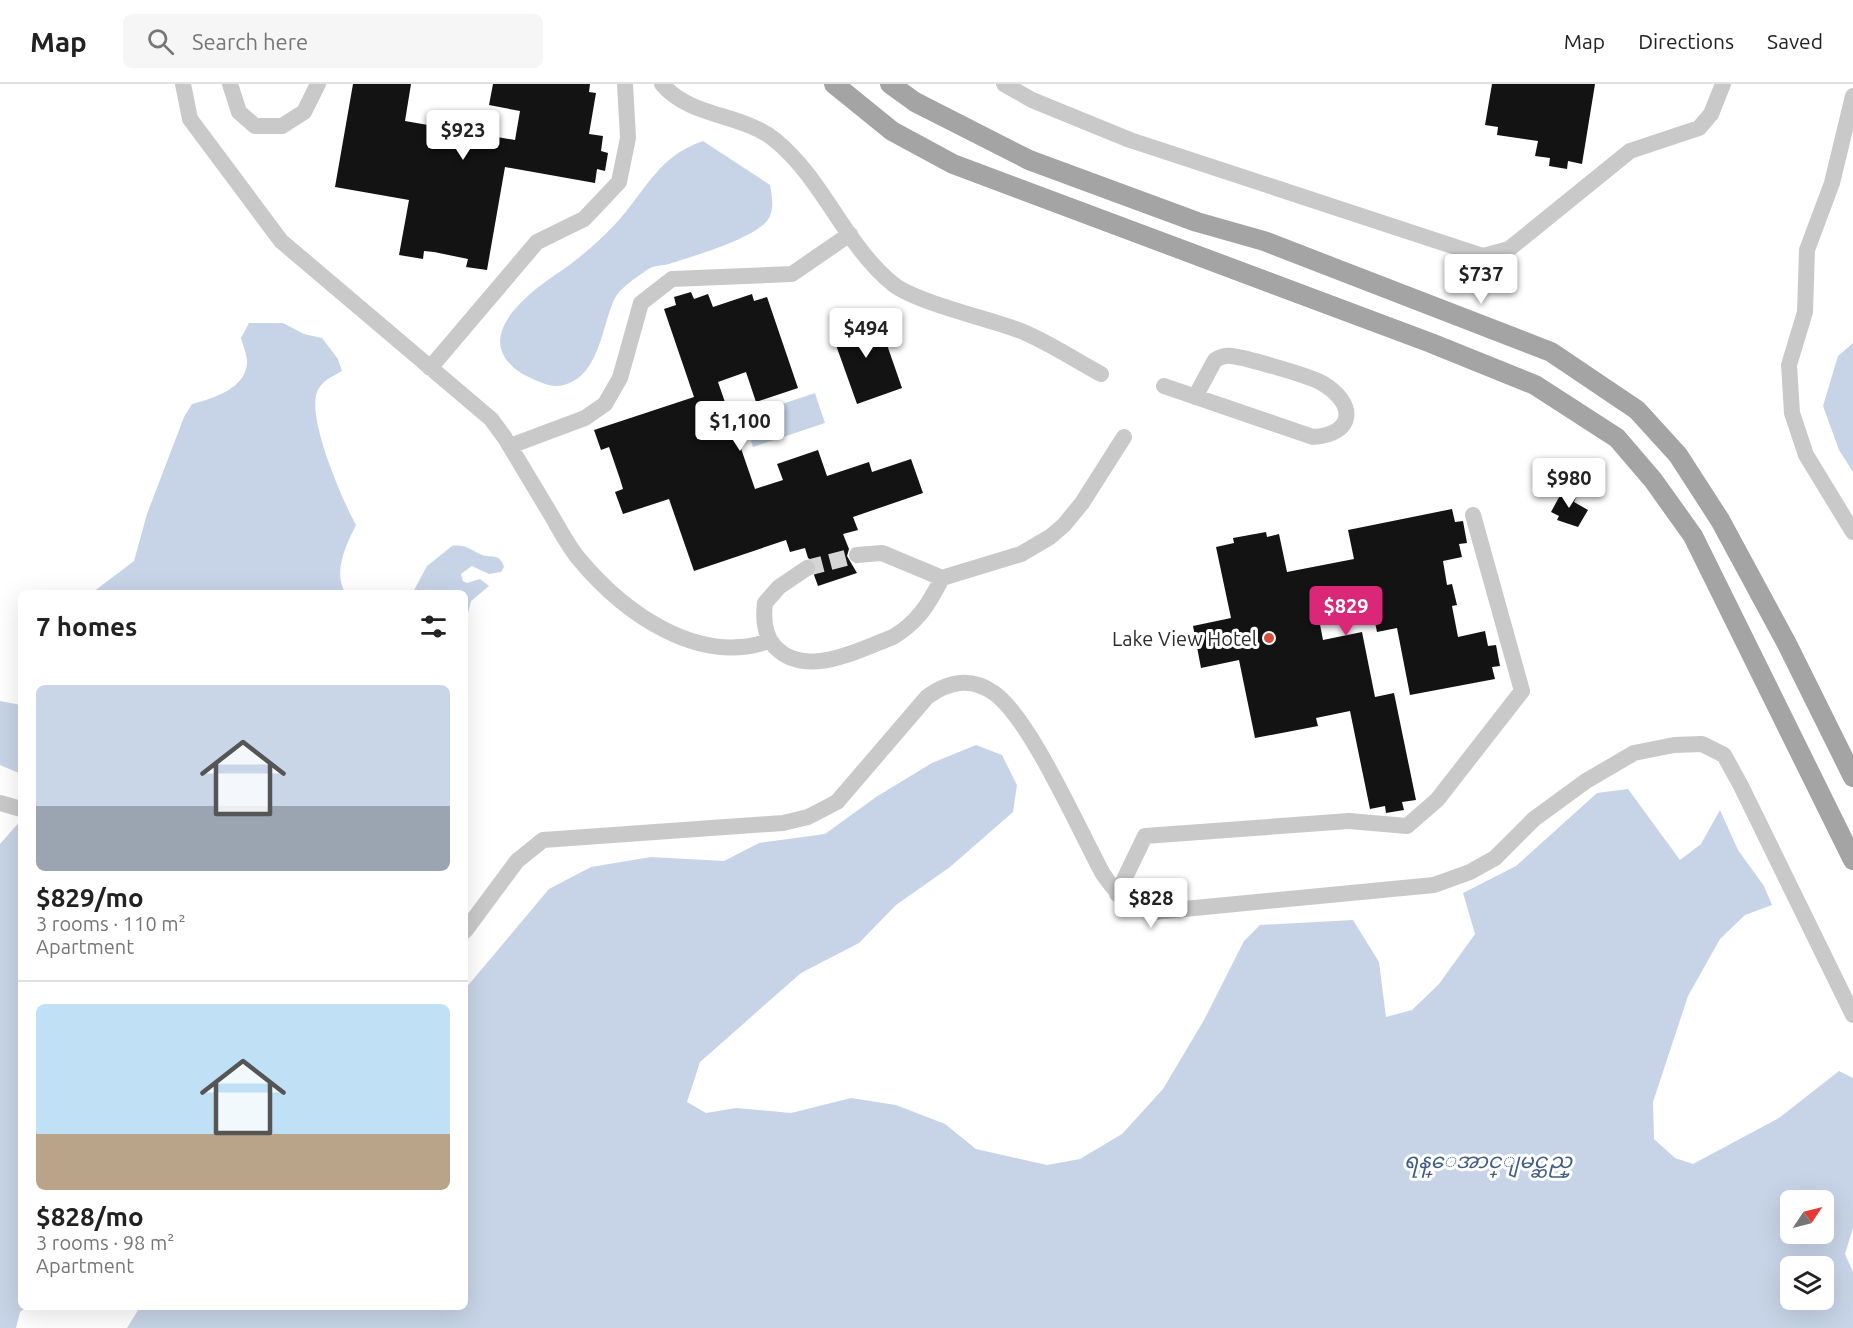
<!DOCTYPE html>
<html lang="en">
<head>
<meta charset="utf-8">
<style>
  body { margin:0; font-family:Ubuntu,"Noto Sans Myanmar",sans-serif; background:#f6f6f6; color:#222; height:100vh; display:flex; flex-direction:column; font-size:22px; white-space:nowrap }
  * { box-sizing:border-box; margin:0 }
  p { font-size:20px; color:#767676 }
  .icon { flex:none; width:33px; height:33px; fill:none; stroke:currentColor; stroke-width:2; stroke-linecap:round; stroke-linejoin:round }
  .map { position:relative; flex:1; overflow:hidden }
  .details { position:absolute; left:18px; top:506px; width:450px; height:720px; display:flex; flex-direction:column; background:#fff; border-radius:9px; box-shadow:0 6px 24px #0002 }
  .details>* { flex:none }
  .needle { width:39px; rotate:55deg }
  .buttons { position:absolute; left:1780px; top:1106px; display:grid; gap:12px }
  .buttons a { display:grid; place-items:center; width:54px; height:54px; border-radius:9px; background:#fff; box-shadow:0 6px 24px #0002; font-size:30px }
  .price { position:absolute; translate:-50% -51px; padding:0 14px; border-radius:6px; background:#fff; color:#222; font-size:20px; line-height:39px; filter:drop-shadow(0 2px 3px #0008) }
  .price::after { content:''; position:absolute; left:50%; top:36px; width:18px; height:14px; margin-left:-9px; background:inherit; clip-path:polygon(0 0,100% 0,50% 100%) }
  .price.active { background:#db2777; color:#fff }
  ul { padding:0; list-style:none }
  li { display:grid; align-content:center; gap:12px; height:318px; padding:0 18px }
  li+li { border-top:2px solid #e0e0e0 }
  li span { display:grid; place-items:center; height:186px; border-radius:9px; color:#555 }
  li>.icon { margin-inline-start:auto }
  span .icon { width:108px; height:108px; fill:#fffc; stroke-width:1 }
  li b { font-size:26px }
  h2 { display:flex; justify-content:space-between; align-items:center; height:72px; padding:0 18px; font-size:26px }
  header { display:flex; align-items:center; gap:36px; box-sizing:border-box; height:84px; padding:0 30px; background:#fff; border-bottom:2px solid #e0e0e0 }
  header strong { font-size:28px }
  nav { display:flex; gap:33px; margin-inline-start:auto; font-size:21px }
  .search { width:420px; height:54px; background:#f6f6f6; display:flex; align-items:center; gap:15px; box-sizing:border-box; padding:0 21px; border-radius:9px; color:#767676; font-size:22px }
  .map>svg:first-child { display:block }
  .water { fill:#c7d4e7; fill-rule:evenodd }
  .building { fill:#131313 }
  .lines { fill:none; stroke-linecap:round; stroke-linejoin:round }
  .minor-tunnel { stroke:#d5d5d5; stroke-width:16; stroke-dasharray:16 8; stroke-linecap:butt }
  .minor { stroke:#c9c9c9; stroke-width:16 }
  .major { stroke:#a4a4a4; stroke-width:20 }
  .poi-dot { fill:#d4503d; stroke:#fff; stroke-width:2 }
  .labels { text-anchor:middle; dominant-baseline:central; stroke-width:6; stroke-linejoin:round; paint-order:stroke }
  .poi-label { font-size:20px; fill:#2c2c2c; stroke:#fff; text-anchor:end }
  .water-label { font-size:21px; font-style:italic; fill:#425d85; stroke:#fff }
</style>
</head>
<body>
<header>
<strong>Map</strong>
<div class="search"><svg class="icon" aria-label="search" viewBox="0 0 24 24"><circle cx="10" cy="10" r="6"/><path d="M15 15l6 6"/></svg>Search here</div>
<nav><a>Map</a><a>Directions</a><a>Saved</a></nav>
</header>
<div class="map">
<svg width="1853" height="1244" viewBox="0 0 1853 1244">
  <rect width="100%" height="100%" fill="#fff"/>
  <!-- water -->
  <path class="water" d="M703 57 770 101C772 111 774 123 770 132 762 153 690 173 669 180 662 182 653 181 647 186 636 194 620 203 614 216 601 245 599 297 558 302 548 303 530 294 521 289 468 254 529 208 561 187 582 172 602 155 619 136 647 104 659 72 703 57Z
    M249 239H283L304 250 322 254 338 275 342 287C330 294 319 298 316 312 310 341 342 415 356 441 346 461 333 488 345 508H93L134 477 147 430 184 333 192 320C212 315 247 304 247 278 247 271 243 261 241 254Z
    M1853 259V388L1839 366 1823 322 1838 272Z
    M815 309 825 339 753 363 743 333Z
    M452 462C465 460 469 465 480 470 490 475 500 468 504 483L501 488 489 490 472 482 461 490 463 497 467 499 480 495 489 502 471 517 465 541V508H413L427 482Z
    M0 617 21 621V690L0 681Z
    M976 661 1002 671 1017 701 1013 728 950 783 896 821 859 859 801 889 700 978 687 1018 706 1029 736 1024 791 1029 851 1014 896 1021 945 1040 976 1065 1047 1081 1080 1075 1122 1050 1163 1005 1204 936 1244 857 1260 841 1353 836 1379 878 1386 933 1412 926 1439 900 1475 850 1463 809 1516 782 1597 709 1628 705 1680 776 1701 760 1720 726 1738 766 1764 802 1772 821 1745 831 1720 855 1688 912 1653 1018 1654 1055 1675 1074 1693 1080 1779 1034 1839 987 1853 994V1144L1845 1170 1853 1188V1244H127L140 1223 465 1222V905L549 805 591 783 651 773 724 777 759 759 825 750 876 713 932 679ZM1791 1116H1824V1149H1791ZM1791 1182H1824V1215H1791Z
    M21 736V1222L27 1223 20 1228 16 1244H0V760Z"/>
  <!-- building -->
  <path class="building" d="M353 0H411L405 37 515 56 520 27 489 21 493 0H590L589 8 596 9 589 50 603 52 601 67 608 69 605 87 597 85 595 99 505 83 487 186 466 183 468 175 434 168 424 167 423 175 399 171 409 116 335 103Z
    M1492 0H1595L1582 80 1568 77 1567 85 1549 82 1550 74 1535 72 1538 57 1497 51 1498 43 1485 41Z
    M691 208 694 215 708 210 713 223 752 210 754 217 767 213 798 304 756 318 746 288 718 298 755 405 783 396 777 380 818 366 827 392 869 378 872 388 911 375 923 409 853 433 858 446 843 450 849 465 847 472 857 489 818 502 814 491 817 484 815 478 808 474 805 464 790 468 786 456 694 487 669 415 623 430 615 408 623 405 620 395 609 363 601 366 594 346 694 313 664 225 676 221 674 213Z
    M861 231 863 237 877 232 902 304 857 320 831 247 844 243 842 237Z
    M1564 404 1577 411 1574 418 1588 426 1578 443 1557 436 1559 432 1551 428Z
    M1452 425 1455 438 1463 437 1467 459 1459 460 1462 473 1443 477 1447 501 1452 500 1457 521 1452 522 1458 553 1485 547 1488 562 1496 561 1500 582 1492 583 1495 595 1410 611 1397 544 1377 548 1369 510 1316 520 1323 556 1362 548 1375 613 1394 609 1416 716 1402 718 1404 726 1386 729 1385 722 1370 725 1350 627 1316 634 1318 642 1255 654 1239 576 1201 584 1193 542 1231 534 1216 463 1234 459 1233 454 1266 448 1267 453 1279 450 1287 488 1354 475 1348 446Z"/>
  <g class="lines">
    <!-- minor-tunnel -->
    <path class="minor-tunnel" d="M807 484 857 471"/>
    <!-- minor -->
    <path class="minor" d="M183 0 190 35 281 157 491 335 505 354C520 379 535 404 550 429 559 444 568 462 579 475 624 529 698 582 769 557
      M230 0 239 28 255 42H282L304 28 318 0
      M662 0C691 34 742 29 775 56 824 96 844 160 893 200 915 218 990 235 1021 247 1048 258 1075 276 1101 290
      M1004 0 1032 16 1130 56 1483 172 1509 165 1630 67 1699 44 1711 30 1723 0
      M1853 12 1832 99 1807 166 1805 228 1789 281 1792 329 1806 371 1853 448
      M430 284 537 158 584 135 619 98 628 54 625 0
      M1164 302 1313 353C1356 350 1356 319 1322 299 1310 292 1247 274 1232 272 1226 271 1220 273 1215 276L1195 313
      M510 362 585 334 605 320 620 294 641 219 672 195 792 190 850 150
      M857 471 882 469 942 494 1021 470 1050 453 1064 441 1082 419 1124 353
      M807 484 779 503 765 519C763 535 764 551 775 563 806 595 859 566 893 553 918 538 929 520 942 494
      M0 719 21 725
      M1117 810 1145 752 1349 737 1407 742 1437 716 1522 607 1473 431
      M465 847 517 777 543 756 783 739 808 733 837 718 927 613C949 597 971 593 994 609 1030 634 1080 748 1103 790 1119 813 1126 819 1153 828L1434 801 1470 788 1495 774 1534 735 1586 697 1634 669 1674 661 1702 660 1724 671 1740 700 1853 931"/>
    <!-- major -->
    <path class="major" d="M834 0 892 47 953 80 1431 259 1535 301 1617 354 1653 396 1693 452 1853 776
      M890 0 915 18 1029 76 1197 138 1264 157 1551 268 1637 326 1678 371 1720 436 1787 560 1853 693"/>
  </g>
  <!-- markers -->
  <circle class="poi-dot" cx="1269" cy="554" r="6"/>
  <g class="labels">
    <!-- poi labels -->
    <g class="poi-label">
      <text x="1257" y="554">Lake View Hotel</text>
    </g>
    <!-- water labels -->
    <g class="water-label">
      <text x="1488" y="1076">ရန္ေအာင္ျမင္ဆည္</text>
    </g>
  </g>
</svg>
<div class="buttons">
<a><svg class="needle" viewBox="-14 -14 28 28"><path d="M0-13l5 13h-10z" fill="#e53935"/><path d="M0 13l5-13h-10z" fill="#767676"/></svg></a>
<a><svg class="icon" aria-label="layers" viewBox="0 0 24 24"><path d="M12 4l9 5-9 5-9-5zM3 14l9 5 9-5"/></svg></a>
</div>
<b class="price" style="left:463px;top:77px">$923</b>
<b class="price" style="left:1481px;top:221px">$737</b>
<b class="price" style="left:866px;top:275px">$494</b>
<b class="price" style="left:740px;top:368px">$1,100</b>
<b class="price" style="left:1569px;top:425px">$980</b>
<b class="price active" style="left:1346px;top:553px">$829</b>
<b class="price" style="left:1151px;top:845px">$828</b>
<section class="details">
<h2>7 homes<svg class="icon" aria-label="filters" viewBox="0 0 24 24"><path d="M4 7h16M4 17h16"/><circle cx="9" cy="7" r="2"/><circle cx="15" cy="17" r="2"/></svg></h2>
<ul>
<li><span style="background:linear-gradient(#c9d6e8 65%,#9aa5b1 0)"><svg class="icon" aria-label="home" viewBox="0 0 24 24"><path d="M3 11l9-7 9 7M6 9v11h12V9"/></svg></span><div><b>$829/mo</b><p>3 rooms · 110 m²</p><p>Apartment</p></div></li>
<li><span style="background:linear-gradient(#bfe0f5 70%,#b9a48a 0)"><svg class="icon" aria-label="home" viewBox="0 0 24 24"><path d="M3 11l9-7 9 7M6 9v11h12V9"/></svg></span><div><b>$828/mo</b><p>3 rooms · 98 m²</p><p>Apartment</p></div></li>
</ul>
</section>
</div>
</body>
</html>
